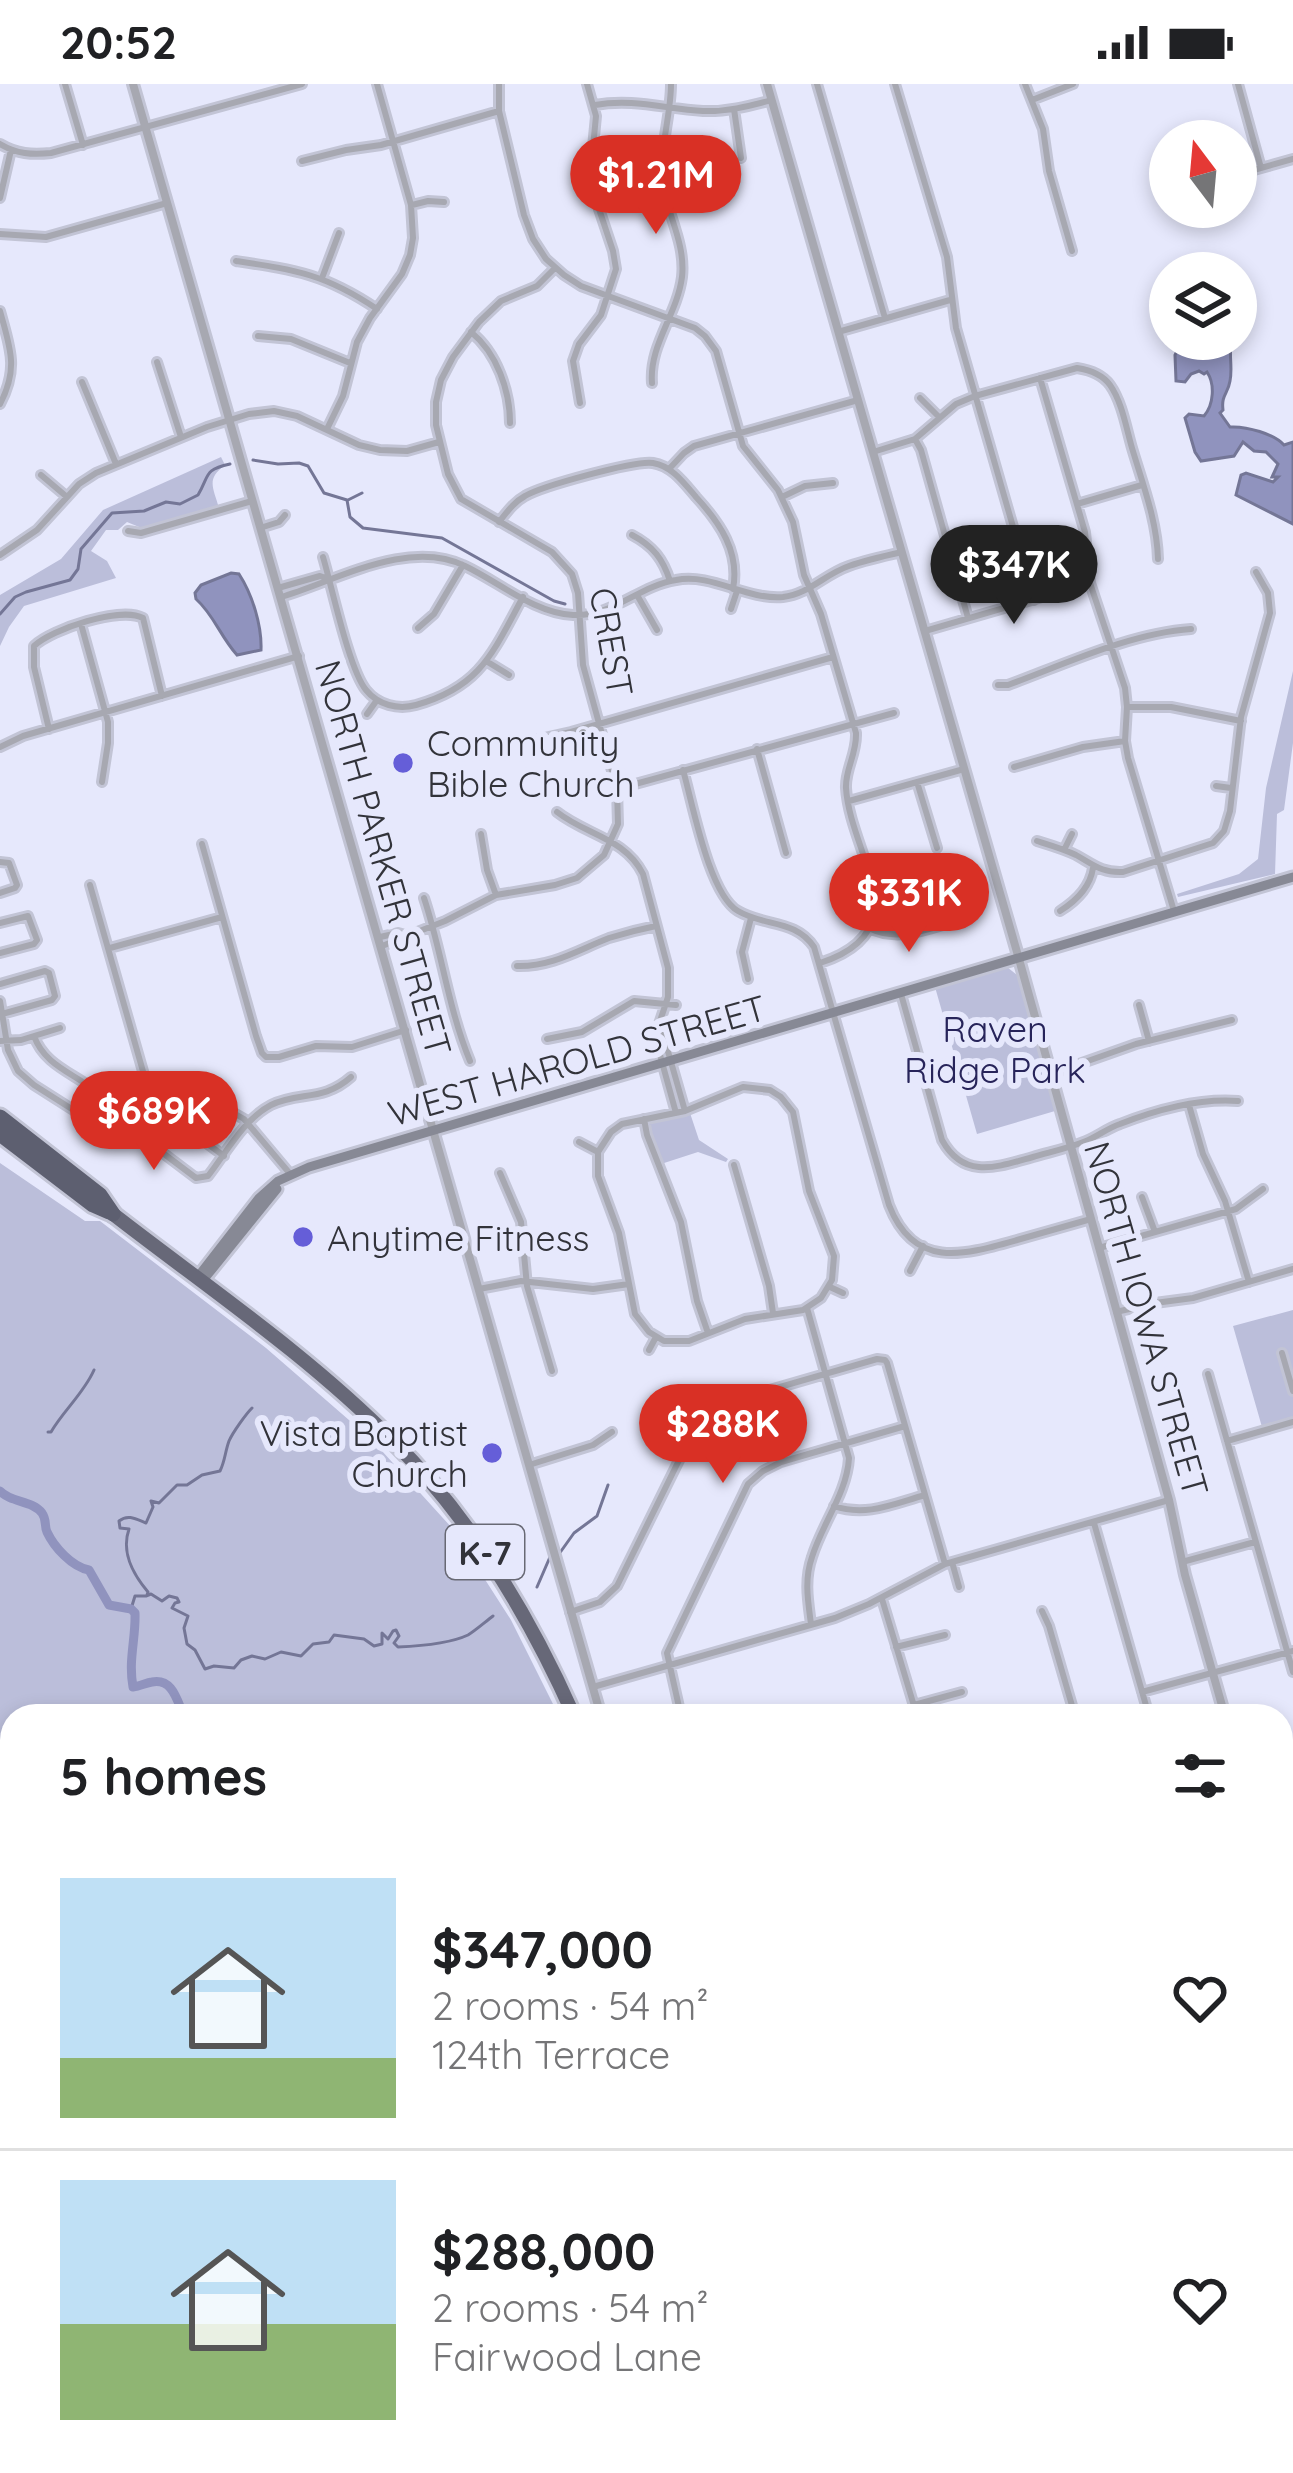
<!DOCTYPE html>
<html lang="en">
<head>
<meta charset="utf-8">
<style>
  body { margin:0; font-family:Quicksand,sans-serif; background:#f2f2f2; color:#202124; height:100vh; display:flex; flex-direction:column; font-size:45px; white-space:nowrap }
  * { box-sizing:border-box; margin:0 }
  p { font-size:39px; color:#757577 }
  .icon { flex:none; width:66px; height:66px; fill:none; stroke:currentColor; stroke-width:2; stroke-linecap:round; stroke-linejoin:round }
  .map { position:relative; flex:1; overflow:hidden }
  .details { position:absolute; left:0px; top:1620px; width:1293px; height:771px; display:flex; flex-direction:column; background:#fff; border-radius:36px 36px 0 0; box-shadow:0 6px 18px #0003 }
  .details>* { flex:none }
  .needle { width:78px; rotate:344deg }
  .controls { position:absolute; left:1149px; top:36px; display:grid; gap:24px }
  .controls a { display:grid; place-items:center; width:108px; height:108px; border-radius:50%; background:#fff; box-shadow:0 6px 18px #0003; font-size:60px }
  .price { position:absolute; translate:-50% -102px; padding:0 27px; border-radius:42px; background:#d93025; color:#fff; font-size:39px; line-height:78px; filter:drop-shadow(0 3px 6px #0008) }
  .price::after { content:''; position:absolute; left:50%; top:72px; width:36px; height:27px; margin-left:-18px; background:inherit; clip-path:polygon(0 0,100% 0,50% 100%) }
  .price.current { background:#222; color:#fff }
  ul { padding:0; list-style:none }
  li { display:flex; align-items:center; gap:36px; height:300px; padding:0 60px }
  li+li { border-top:3px solid #e0e0e0 }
  li span { display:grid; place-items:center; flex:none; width:336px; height:240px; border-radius:0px; color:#555 }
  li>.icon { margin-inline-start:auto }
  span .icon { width:144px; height:144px; fill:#fffc; stroke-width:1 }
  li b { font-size:51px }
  h2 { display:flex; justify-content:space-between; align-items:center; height:144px; padding:0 60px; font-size:51px }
  .status { display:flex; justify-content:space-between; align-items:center; height:84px; padding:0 60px; background:#fff; direction:ltr }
  .status svg { height:33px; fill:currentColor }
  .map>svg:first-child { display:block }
  .green { fill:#bbbeda }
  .water { fill:#9093be; stroke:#747696; stroke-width:3 }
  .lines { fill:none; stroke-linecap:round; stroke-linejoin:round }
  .stream { stroke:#747696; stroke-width:3 }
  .river { stroke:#9093be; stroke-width:9 }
  .minor-casing { stroke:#c2c4d5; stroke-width:12 }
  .tertiary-casing { stroke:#c2c4d5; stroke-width:14 }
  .secondary-casing { stroke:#c2c4d5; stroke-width:15 }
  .primary-casing { stroke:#c2c4d5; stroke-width:18 }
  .trunk-casing { stroke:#c2c4d5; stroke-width:20 }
  .motorway-casing { stroke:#c2c4d5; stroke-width:21 }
  .minor { stroke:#a7a8b1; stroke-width:6 }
  .tertiary { stroke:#a7a8b1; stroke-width:8 }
  .secondary { stroke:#878995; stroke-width:9 }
  .primary { stroke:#717281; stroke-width:12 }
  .trunk { stroke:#676878; stroke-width:14 }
  .motorway { stroke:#5d5f70; stroke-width:15 }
  .poi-dot { fill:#655ed8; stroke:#e6e8fc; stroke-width:4.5 }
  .labels { text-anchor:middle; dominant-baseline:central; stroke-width:12; stroke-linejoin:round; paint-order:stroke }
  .shield { fill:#e6e8fc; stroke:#686974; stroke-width:3 }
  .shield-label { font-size:33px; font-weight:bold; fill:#32333a }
  .street-label { font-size:36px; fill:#32333a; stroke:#e6e8fc }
  .poi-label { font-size:36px; fill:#32333a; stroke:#e6e8fc; text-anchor:start }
  .park-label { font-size:36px; fill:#27245a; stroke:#e6e8fc }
</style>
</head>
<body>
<div class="status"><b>20:52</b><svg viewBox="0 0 49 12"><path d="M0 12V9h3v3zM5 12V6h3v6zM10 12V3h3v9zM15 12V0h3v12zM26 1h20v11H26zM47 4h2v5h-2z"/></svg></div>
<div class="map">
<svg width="1293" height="2389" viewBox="0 0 1293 2389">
  <rect width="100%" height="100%" fill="#e6e8fc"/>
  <!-- green -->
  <path class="green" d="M221 373 225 381C206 395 213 403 219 424L144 445 127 438 118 446H106L91 467 107 477 116 494 24 522 9 543 0 562V511L61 475 103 426Z
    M1293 587V659L1284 726 1277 730 1275 790 1178 813 1177 810 1239 790 1258 775 1266 704Z
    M1007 883 1017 891 1055 1027 977 1050 935 903Z
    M690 1029 699 1056 728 1075 726 1078 698 1068 661 1080 649 1051 648 1038Z
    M0 1079 85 1137H100L266 1264 372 1356 452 1444 511 1536 559 1632H12V1800L10 1802 12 1810V2117L0 2121Z
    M1293 1226V1334L1262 1343 1233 1242Z"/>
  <!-- water -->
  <path class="water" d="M1183 255H1232C1228 270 1233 282 1230 297 1228 310 1221 311 1223 326L1220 329 1230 343C1247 342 1274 350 1284 361L1293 358V440L1236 411 1241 391 1246 389 1273 398 1278 393H1272L1278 380 1266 368 1254 367 1243 358 1234 372 1201 377 1195 368 1185 334 1189 330 1204 332C1214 320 1215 300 1207 288L1204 290 1199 287 1191 290 1185 298 1176 297 1175 271Z
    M231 489 239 490C252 510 262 541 261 566L237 571C220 552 214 531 196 515L195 509 201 501Z"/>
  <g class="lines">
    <!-- stream -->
    <path class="stream" d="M253 376 278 380 299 379 308 382 324 409 347 416 350 433 363 444 442 454 554 517 565 520
      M348 416 362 409
      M0 530 15 513 26 508 70 496 78 485 81 465 112 429 144 427 166 418 180 420 198 411C210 391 203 386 230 380
      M48 1348H51C63 1327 84 1309 94 1286
      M559 1470 574 1449 597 1432 608 1401
      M537 1503 550 1473
      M147 1511 148 1508C132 1489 121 1468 129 1445L120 1444 119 1437C128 1430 136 1435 146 1439L153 1423 151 1417 159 1419 177 1401H187L202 1391 220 1387C225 1377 225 1368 229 1357 233 1348 246 1330 252 1324
      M131 1525 135 1512H146L151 1510 162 1517 169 1512 177 1514 179 1518 175 1519 172 1524 188 1532 184 1544 187 1560 195 1566 205 1585 214 1582 234 1584 241 1576 252 1572 265 1575 281 1568 301 1572 313 1560 329 1558 334 1551 364 1555 374 1562 382 1560V1549L388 1555 393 1547 396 1546 399 1552 394 1559 398 1563C420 1562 449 1560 468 1551 476 1546 485 1538 493 1532
      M1281 2293 1293 2298
      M514 2389 517 2379"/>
    <!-- river -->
    <path class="river" d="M0 1407C11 1419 32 1416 42 1429 47 1436 44 1441 47 1448 54 1463 72 1483 89 1486L109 1521 131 1525 135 1529C136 1554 128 1576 133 1603 140 1602 146 1599 152 1598 173 1594 177 1617 184 1632
      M155 1632 166 1630 168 1632"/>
    <defs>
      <path id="minor" d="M65 0 83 61
        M499 0V27L524 131 533 155 546 175 564 191 581 202 695 244 705 252 716 267 743 362 778 406 793 438 804 491 821 530 856 649C857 670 845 685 846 704 850 771 922 846 820 879
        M817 0 885 234
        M895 0 947 173 956 244 1034 516
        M1025 0 1043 45 1049 87 1072 167
        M1238 0 1261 84
        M1032 16 1073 0
        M595 21C633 14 666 25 703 27 727 28 749 22 772 16
        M734 25 741 74
        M0 60C17 70 32 71 51 69L302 0
        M302 77 346 66 381 61 499 27
        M1236 91 1293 75
        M0 114 11 66
        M412 121 428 117 444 118
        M0 150 46 153 167 119
        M236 177C296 186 325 190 377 225
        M322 194 339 149
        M0 227C10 264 19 284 0 320
        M471 248C497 269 510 307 510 339
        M838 248 950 216
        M258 252 291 255 350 279
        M157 278 181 353
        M1040 294 1085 448 1090 499 1125 604 1127 623 1125 657 1128 674 1174 827
        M82 298 116 380
        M652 299C649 261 677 231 682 193 686 158 665 127 662 93 660 62 671 31 671 0
        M920 314 939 333
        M580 319 573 277 579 260 601 231 616 185 613 167 592 104 591 84 596 32 587 0
        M327 345 343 312 357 258 370 234 402 190 410 171 413 154 411 121 377 0
        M915 355 921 366 968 534
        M873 368 915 355 956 320 975 312 1077 284C1090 286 1102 290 1110 301 1122 318 1126 343 1132 364 1143 401 1157 437 1158 475
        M669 385 684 369 694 362 858 316
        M41 391 67 413
        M782 413 805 402 833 399
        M1077 420 1142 401
        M499 438C507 428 514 418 525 412 542 402 636 376 653 379 672 382 684 399 696 413 720 439 740 468 733 505
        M260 444 279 438 285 431
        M128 447 141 449 252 417
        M632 451C653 462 663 475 670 497
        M0 471 37 446 79 400 96 389 207 343 249 330 274 327 297 332 359 361 380 366 407 367 439 358
        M323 473C332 503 349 585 366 606 378 621 398 626 416 621 481 603 493 568 523 513
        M278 504 320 492 329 495
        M637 511 657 546
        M281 513C336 497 408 454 465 482 499 498 534 529 573 531 613 533 638 502 676 496 713 489 745 516 783 513 809 510 825 490 849 482 866 476 884 472 902 468
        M731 525 737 507
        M81 540 108 638V659L102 698
        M418 544 434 530 463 481
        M925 547 1090 499
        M486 577 509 591
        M998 601H1008C1065 580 1131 549 1191 545
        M1127 623H1171L1241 637
        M367 630 377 616
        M49 645 34 583V562C52 545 121 522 143 534L162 612
        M0 663 23 652 299 572
        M757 665 786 769
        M491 666 571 648 833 573
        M1014 683 1083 663 1125 657
        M683 686C693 721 709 810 738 827 765 843 795 835 814 863L889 1121C914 1186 964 1171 1017 1156 1042 1149 1066 1142 1091 1135
        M917 698 937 764
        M1216 702 1231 704
        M617 705 894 629
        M849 717 964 685
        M557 728C586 751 625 754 643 790L668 884V913L659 940 657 960 676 1029
        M481 750 487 786 496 811
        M1037 757C1050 761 1064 765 1076 771 1094 781 1102 789 1123 788L1213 759 1224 747 1230 727 1241 633 1270 529 1268 509 1256 488
        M202 760 256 952 262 969 266 973H279L316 962 352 963 406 946
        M1064 766 1072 750
        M0 778 9 779 17 801 15 804 0 809
        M90 801 150 1012
        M424 814C442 868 448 924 470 977
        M1060 827C1076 817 1090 804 1093 784
        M0 839 28 832 37 856 34 860 0 869
        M869 844C897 858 925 846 953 838
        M380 853 398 849 405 851
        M382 862 445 837 496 811 555 801 577 794 604 771 618 740 617 705 583 581 578 509 572 490 552 468 461 415 448 390 436 341V318L441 296 453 273 479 238 501 217 537 202 555 184
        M110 864 222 833
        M517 882C552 883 578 866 609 854 625 849 641 845 656 842
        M748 895 742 868 751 834
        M0 900 45 887 49 889 55 912 52 916 2 930
        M901 910 942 1056C964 1096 997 1083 1033 1073 1050 1068 1069 1064 1086 1057 1098 1052 1108 1044 1120 1040 1156 1026 1199 1014 1238 1017
        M0 917 8 966 18 987 34 1001 89 1036 119 1042 197 1021 223 1023 244 1035 291 1091
        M1139 921 1149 957
        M663 938 665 957 685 1027
        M34 952C43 977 65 986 86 1000L85 1007 73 1026
        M547 955 582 948 634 917 676 921
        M0 957 21 956 60 944
        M1051 990 1136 960 1232 936
        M743 1003 770 1006 781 1013 793 1028 809 1107 834 1172 832 1196 821 1214 803 1226 745 1235 689 1257H664L649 1248 635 1230 619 1149 598 1092V1068L611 1048 622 1040 685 1027Z
        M1189 1021 1203 1070 1225 1117 1249 1198
        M181 1026 189 1046 224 1072
        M644 1035 647 1051 681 1138 697 1217 708 1249
        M138 1038 143 1054 196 1094 208 1092C226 1069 244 1035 271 1021 299 1007 323 1018 351 993
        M579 1058 598 1068
        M734 1081 769 1202 773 1229
        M500 1089 521 1138 527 1202 552 1287
        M1142 1113 1155 1148
        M1099 1164 1236 1125 1263 1105
        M910 1187 923 1162
        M830 1203 843 1209
        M479 1205 521 1197 593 1205 629 1200
        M807 1224 849 1374C847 1409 822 1440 812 1473 804 1496 808 1517 811 1540
        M1116 1228 1155 1219 1193 1214 1293 1185
        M649 1266 656 1253
        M1282 1269 1293 1307
        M1208 1290 1293 1588
        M1227 1357 1293 1338
        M529 1381 593 1361 612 1348
        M834 1422C866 1433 893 1420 925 1411
        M1094 1439 1149 1632
        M952 1478 959 1503
        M1182 1478 1255 1458
        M882 1515 917 1632
        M1042 1527 1049 1542 1075 1632
        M570 1528 600 1518 617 1502 689 1356 704 1337 735 1316 877 1275 885 1276 887 1279 945 1480
        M896 1563 945 1551
        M593 1603 835 1534 869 1520 945 1480 1169 1416
        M1142 1608 1293 1567
        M914 1621 962 1608
        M681 1632 667 1569 748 1400 763 1387 781 1378 905 1342
        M1281 1698 1293 1695
        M0 1750 12 1792
        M1281 1954 1293 1951
        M0 2163 12 2160
        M1281 2220 1293 2216
        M0 2237 12 2233
        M1281 2349 1293 2345
        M57 2379 60 2389
        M1083 2379 1086 2389
        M360 2384 376 2379
        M1139 2389 1174 2379"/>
      <path id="tertiary" d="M133 0 601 1632
        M767 0 1019 875 1169 1416 1185 1491 1225 1632
        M1281 1826 1293 1868
        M154 2389 188 2379
        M187 2389 221 2379"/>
      <path id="secondary" d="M199 1196 200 1190 259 1114 278 1097 309 1083 1293 793
        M199 1196 205 1194 277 1105"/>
      <path id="primary" d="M1281 2076 1293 2074"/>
      <path id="trunk" d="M113 1130C207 1203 308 1271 392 1356 471 1434 529 1531 574 1632
        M809 2379 813 2389
        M821 2379 824 2389"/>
      <path id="motorway" d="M0 1033 100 1111 113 1130
        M0 1050 93 1121 109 1128"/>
    </defs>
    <!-- minor casing -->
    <use href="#minor" class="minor-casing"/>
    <!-- tertiary casing -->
    <use href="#tertiary" class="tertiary-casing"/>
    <!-- secondary casing -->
    <use href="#secondary" class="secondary-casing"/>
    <!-- primary casing -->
    <use href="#primary" class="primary-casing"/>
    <!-- trunk casing -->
    <use href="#trunk" class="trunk-casing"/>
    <!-- motorway casing -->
    <use href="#motorway" class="motorway-casing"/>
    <!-- minor -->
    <use href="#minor" class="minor"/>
    <!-- tertiary -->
    <use href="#tertiary" class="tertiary"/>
    <!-- secondary -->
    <use href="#secondary" class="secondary"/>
    <!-- primary -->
    <use href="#primary" class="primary"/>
    <!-- trunk -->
    <use href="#trunk" class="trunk"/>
    <!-- motorway -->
    <use href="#motorway" class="motorway"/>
  </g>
  <!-- markers -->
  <g class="poi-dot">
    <circle cx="403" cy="679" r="12"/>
    <circle cx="303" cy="1153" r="12"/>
    <circle cx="492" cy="1369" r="12"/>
  </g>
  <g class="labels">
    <!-- shield labels -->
    <rect class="shield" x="446" y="1441" width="78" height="54" rx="9"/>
    <g class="shield-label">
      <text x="485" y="1468">K-7</text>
    </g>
    <!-- street labels -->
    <g class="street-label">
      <text transform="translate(612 558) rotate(80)">CREST</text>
      <text transform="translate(384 774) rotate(74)">NORTH PARKER STREET</text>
      <text transform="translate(577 976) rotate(-16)">WEST HAROLD STREET</text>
      <text transform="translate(1147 1235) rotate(74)">NORTH IOWA STREET</text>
    </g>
    <!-- poi labels -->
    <g class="poi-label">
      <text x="427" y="658">Community<tspan x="427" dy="41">Bible Church</tspan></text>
      <text x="327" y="1153">Anytime Fitness</text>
      <text x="468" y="1348" text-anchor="end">Vista Baptist<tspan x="468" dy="41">Church</tspan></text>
    </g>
    <!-- park labels -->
    <g class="park-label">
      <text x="995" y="944">Raven<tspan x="995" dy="41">Ridge Park</tspan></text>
    </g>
  </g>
</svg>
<div class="controls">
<a><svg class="needle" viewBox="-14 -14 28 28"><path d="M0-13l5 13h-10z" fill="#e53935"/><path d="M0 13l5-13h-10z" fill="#757577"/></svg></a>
<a><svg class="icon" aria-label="layers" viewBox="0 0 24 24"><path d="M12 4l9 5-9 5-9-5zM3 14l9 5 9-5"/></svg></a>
</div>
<b class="price" style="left:656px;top:153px">$1.21M</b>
<b class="price current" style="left:1014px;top:543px">$347K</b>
<b class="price" style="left:909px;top:871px">$331K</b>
<b class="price" style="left:154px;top:1089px">$689K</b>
<b class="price" style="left:723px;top:1402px">$288K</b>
<section class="details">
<h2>5 homes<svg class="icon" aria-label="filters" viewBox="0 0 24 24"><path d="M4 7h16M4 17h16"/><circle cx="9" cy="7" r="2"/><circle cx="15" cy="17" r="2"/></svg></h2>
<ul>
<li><span style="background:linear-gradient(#bfe0f5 75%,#8fb573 0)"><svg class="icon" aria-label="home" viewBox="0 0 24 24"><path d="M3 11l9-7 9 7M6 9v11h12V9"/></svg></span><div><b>$347,000</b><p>2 rooms · 54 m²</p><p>124th Terrace</p></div><svg class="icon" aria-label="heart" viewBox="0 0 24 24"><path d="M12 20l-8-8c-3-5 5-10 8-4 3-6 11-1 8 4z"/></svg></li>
<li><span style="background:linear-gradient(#bfe0f5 60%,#8fb573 0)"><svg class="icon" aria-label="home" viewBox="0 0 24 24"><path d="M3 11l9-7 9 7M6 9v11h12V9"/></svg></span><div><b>$288,000</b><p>2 rooms · 54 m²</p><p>Fairwood Lane</p></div><svg class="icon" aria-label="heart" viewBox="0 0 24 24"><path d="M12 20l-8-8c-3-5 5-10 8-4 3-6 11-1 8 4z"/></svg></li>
</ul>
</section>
</div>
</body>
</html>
